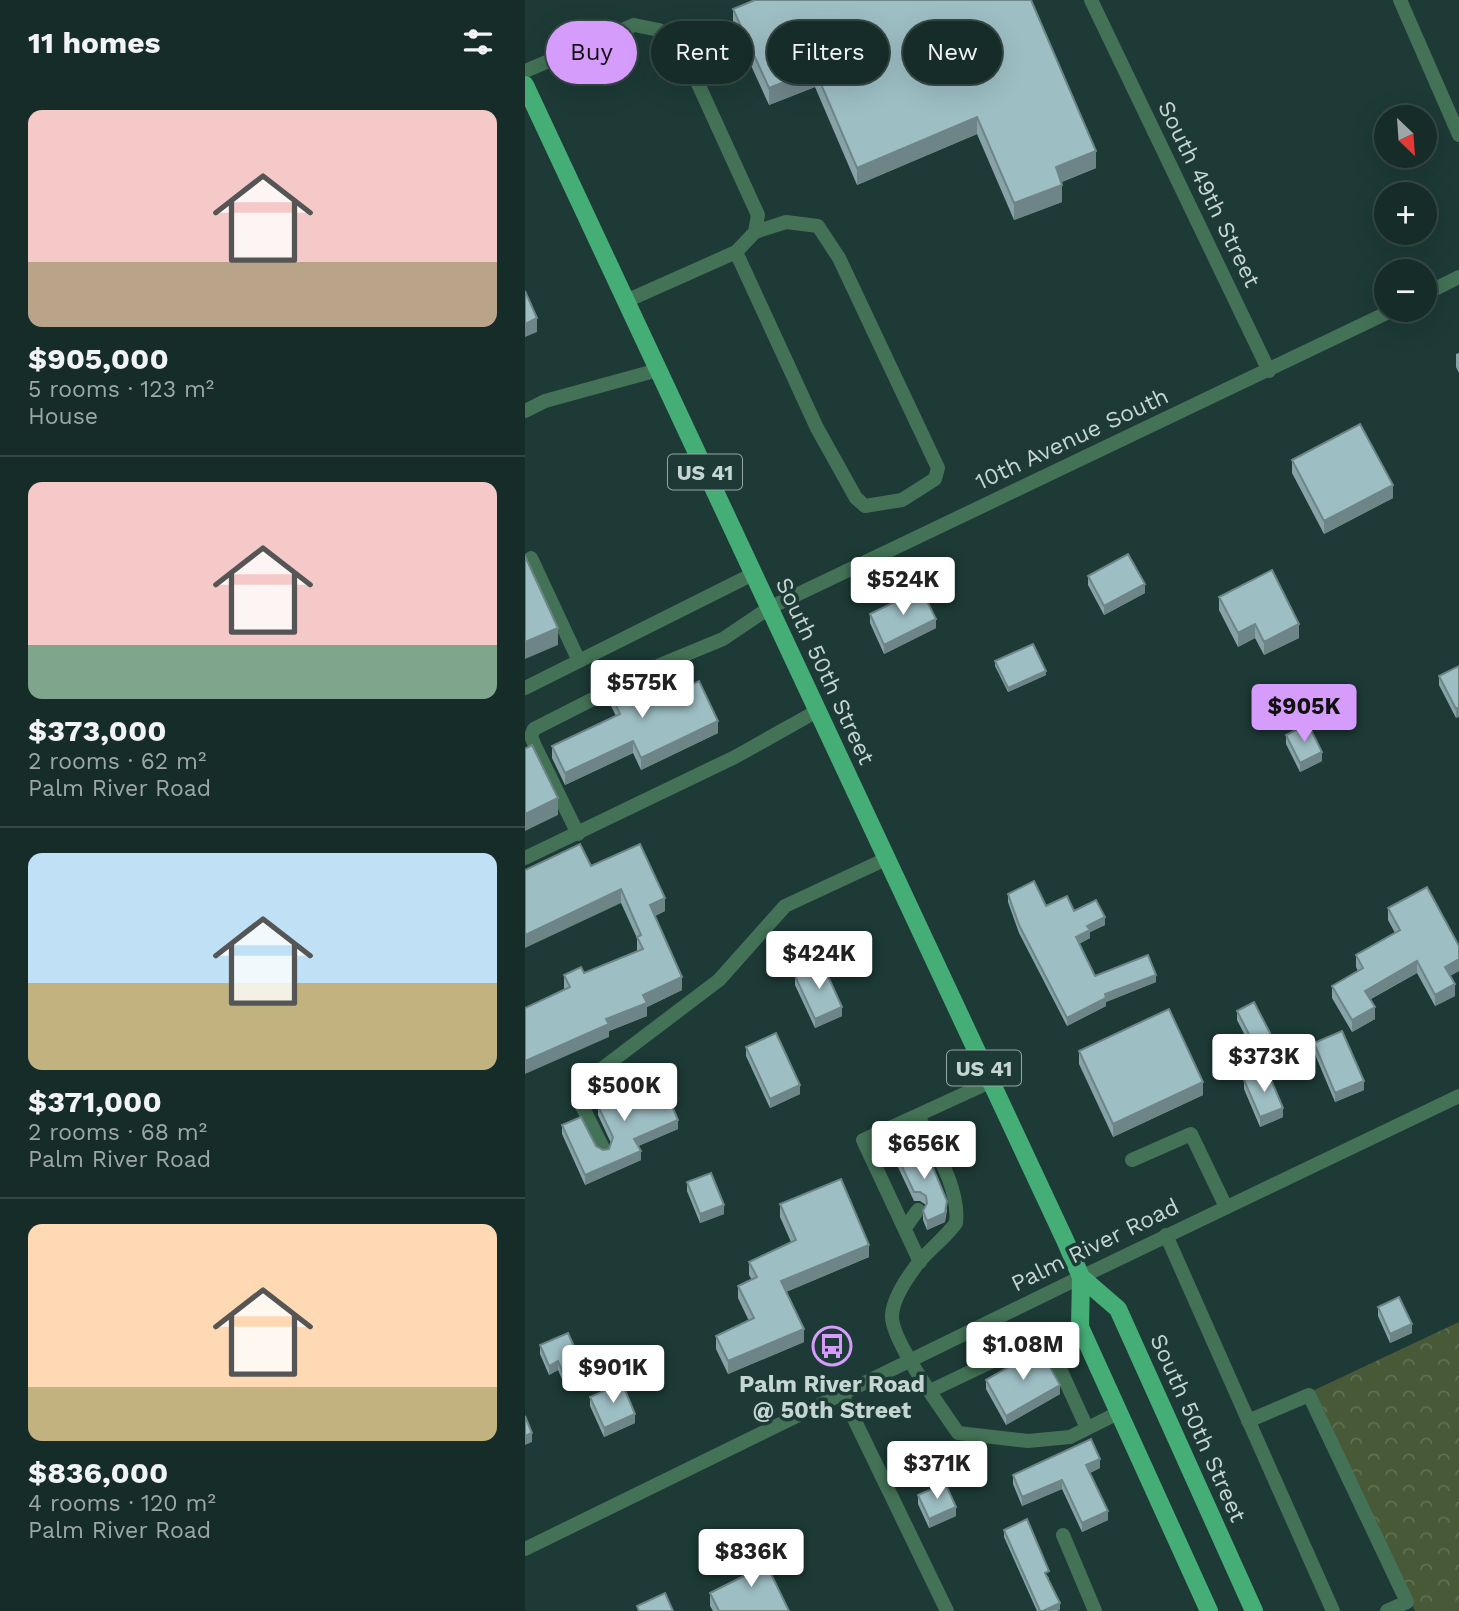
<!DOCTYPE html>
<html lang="en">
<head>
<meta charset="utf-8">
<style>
  body { margin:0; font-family:"Work Sans",sans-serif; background:#1f3430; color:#f1f3f6; height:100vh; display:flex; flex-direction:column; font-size:26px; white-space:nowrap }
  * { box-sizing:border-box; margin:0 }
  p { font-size:23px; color:#9ea7a8 }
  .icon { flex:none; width:38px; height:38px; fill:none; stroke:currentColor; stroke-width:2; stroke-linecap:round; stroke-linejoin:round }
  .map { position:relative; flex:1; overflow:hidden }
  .sheet { display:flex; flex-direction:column; background:#162c28; width:525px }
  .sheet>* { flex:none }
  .top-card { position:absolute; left:21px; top:21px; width:665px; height:63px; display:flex; gap:14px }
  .needle { width:46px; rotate:155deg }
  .tools { position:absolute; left:849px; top:105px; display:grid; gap:14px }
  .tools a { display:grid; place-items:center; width:63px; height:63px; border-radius:50%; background:#162c28; box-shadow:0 7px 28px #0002,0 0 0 2px #354845; font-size:35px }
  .price { position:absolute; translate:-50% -60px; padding:0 16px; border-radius:7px; background:#fff; color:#222; font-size:23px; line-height:46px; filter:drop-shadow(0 2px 4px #0008) }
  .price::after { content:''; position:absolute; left:50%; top:42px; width:21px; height:16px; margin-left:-10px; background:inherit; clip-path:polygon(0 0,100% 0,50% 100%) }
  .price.current { background:#d59cfb; color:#111 }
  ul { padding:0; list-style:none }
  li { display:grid; align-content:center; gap:14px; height:371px; padding:0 28px }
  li+li { border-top:2px solid #354845 }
  li span { display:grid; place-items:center; height:217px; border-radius:14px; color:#555 }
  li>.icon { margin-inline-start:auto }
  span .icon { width:126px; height:126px; fill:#fffc; stroke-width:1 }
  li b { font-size:30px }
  h2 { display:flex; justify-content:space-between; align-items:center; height:84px; padding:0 28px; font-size:30px }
  .pill { padding:0 24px; border-radius:32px; background:#162c28; box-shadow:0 7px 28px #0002,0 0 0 2px #354845; font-size:24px; line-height:63px }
  .pill.current { background:#d59cfb; color:#111 }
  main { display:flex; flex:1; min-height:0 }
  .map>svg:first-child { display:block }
  .park { fill:url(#park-crowns) }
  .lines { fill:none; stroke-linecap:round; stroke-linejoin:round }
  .service { stroke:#437256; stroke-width:14 }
  .minor { stroke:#437256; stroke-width:14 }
  .tertiary { stroke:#437256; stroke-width:14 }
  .primary { stroke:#44ae76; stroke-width:18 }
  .wall { fill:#87a3a8 }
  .shaded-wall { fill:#6e8588 }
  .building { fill:#9dbec3; stroke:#6e8588; stroke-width:2 }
  .labels { text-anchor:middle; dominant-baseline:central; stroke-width:7; stroke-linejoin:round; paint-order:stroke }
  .shield { fill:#1d3a36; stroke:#93a6a3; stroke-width:2 }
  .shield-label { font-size:21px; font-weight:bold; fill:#c5d5d2 }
  .street-label { font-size:23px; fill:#c5d5d2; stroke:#1d3a36 }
  .poi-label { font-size:23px; font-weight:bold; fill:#c5d5d2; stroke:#1d3a36 }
</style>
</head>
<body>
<main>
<section class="sheet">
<h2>11 homes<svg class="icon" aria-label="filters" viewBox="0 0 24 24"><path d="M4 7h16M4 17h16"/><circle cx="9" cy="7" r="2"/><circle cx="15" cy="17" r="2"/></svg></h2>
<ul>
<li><span style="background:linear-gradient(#f6c9c9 70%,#b9a48a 0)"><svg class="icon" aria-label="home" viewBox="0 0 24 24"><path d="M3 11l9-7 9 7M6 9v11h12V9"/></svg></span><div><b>$905,000</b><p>5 rooms · 123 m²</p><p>House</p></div></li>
<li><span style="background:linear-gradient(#f6c9c9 75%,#7fa58c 0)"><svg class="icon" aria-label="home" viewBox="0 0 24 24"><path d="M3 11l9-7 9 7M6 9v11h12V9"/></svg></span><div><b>$373,000</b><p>2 rooms · 62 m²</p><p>Palm River Road</p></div></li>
<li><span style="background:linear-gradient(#bfe0f5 60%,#c2b280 0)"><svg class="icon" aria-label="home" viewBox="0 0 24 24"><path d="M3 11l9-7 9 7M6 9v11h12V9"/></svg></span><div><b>$371,000</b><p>2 rooms · 68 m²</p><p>Palm River Road</p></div></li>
<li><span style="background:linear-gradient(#ffd9b3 75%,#c2b280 0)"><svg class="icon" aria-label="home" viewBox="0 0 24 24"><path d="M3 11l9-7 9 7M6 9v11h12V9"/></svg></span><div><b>$836,000</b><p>4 rooms · 120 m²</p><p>Palm River Road</p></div></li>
</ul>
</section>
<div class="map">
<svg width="934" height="1611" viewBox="0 0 934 1611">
  <defs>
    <pattern id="park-crowns" width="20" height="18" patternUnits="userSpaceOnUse" patternTransform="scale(1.75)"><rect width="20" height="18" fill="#475937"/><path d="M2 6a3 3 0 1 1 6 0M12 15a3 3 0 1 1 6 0" fill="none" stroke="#607053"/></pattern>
  </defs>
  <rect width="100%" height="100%" fill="#1d3a36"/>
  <!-- park -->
  <path class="park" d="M934 1322V1611H890L783 1393Z"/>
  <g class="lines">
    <!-- service -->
    <path class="service" d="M0 71 109 25 134 30 154 42 233 215 230 232 211 252 101 301
      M211 252 292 428 331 498 340 506 377 500 410 479 413 468 314 258 293 226 261 222 230 232
      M0 411 20 401 133 370
      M6 558 54 661
      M0 688 228 574
      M53 834 10 746 6 736 9 729 135 665 198 639 244 608
      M0 858 210 757 292 711
      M465 1082 393 1115C408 1147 435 1187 431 1223 420 1238 406 1248 394 1262 384 1275 368 1298 367 1315 365 1340 418 1410 433 1433L503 1441 545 1437 593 1413
      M393 1115 338 1140 395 1262
      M79 1150 55 1102 58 1083 194 980 260 906 361 859
      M607 1160 666 1134 701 1207
      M380 1228 393 1210
      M641 1235 808 1611
      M405 1391 489 1351 515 1344 530 1358 562 1428
      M317 1394 422 1611
      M723 1421 784 1395 882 1602 862 1611
      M538 1535 570 1611"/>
    <!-- minor -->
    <path class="minor" d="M566 0 744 371
      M875 0 934 135
      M900 294 934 277
      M244 608 868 310
      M556 1277 934 1096"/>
    <!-- tertiary -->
    <path class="tertiary" d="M0 1549 556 1277"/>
    <!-- primary -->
    <path class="primary" d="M0 85 540 1240 556 1277 555 1327 684 1611
      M556 1277 593 1309 729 1611"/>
  </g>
  <!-- wall -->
  <path class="wall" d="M208 9 571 168 537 182V202L489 220 452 134 332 185 290 87 244 105 208 26Z
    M934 353V373L931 367V354Z
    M767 460 868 498 799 534 767 473Z
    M563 576 620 593 579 615 563 585Z
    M694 597 774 638 739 655 730 638 713 647 694 610Z
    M345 614 411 628 359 654 345 623Z
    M470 661 521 675 483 692 470 666Z
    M934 666 931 718 914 685V676Z
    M156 690 193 733 116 770 108 753 40 785 27 758V746L91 716 86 706V694Z
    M761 735 797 761 775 772 761 744Z
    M66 866 140 911 130 916 157 990 122 1007V1016L84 1031V1037L39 989V975L59 973 112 951V938L96 903Z
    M483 894 521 906 549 911 580 925 565 932V938L554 944 570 976 631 982 581 1002V1006L542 1026 494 933 483 902Z
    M863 908 934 971 925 976 930 996 910 1006 892 973 846 999 850 1019 827 1032 807 998V986L833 971 831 967V955L870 933 863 920Z
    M270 976 317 1016 290 1028 270 985Z
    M712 1011 748 1048 731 1057 712 1020Z
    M789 1043 839 1090 810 1102 789 1052Z
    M221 1047 275 1094 245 1108 221 1056Z
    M554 1051 678 1095 588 1137 554 1064Z
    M113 1076 153 1129 113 1146 116 1160 60 1185 37 1134V1125L78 1150 84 1149 86 1143 73 1115V1106L113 1083Z
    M719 1080 758 1117 735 1127 719 1089Z
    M372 1156 422 1210 420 1222 402 1230 398 1220V1211L401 1205 395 1201H389L372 1165Z
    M162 1182 199 1214 175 1223 162 1191Z
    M255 1204 344 1257 261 1292 279 1342 203 1374 191 1349V1336L224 1321 213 1298V1286L227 1280 224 1275V1262L266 1242 255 1217Z
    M853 1307 887 1333 865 1343 853 1316Z
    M15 1345 61 1382 42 1391 33 1370 24 1375 15 1354Z
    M461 1380 535 1394 481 1425 461 1389Z
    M65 1397 110 1423 79 1437 65 1406Z
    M575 1468 565 1473 583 1520 557 1532 537 1489 497 1506 488 1484V1475Z
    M393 1495 431 1516 404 1528 393 1504Z
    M479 1530 524 1578H523L535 1610 532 1611H512L479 1537Z
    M215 1558 264 1611H188L185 1606V1593L218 1577 215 1571Z"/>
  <!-- shaded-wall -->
  <path class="shaded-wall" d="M290 70V87L244 105V88Z
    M452 117V134L332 185V168Z
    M571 151V168L531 184V167Z
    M537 185V202L489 220V203Z
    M12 318V332L0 337V324Z
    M868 485V498L799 534V521Z
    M620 584V593L579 615V606Z
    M411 619V628L359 654V645Z
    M730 624V638L713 647V633Z
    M774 624V638L739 655V642Z
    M33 628V645L0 659V642Z
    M521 671V675L483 692V688Z
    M934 707V717L931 718V709Z
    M193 721V733L116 770V758Z
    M108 741V753L40 785V773Z
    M797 752V761L775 772V763Z
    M33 798V815L0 831V814Z
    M96 889V903L0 948V935Z
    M140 898V911L125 918V905Z
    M580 917V925L565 932V938L551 945V937L562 926Z
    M934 959V971L920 978V967Z
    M892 961V973L840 1002V991Z
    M631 975V982L581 1002V1006L542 1026V1018L580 994Z
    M157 977V990L122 1007V1016L84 1031V1037L0 1074V1061L81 1019 118 995Z
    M930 984V996L910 1006V995Z
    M317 1007V1016L290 1028V1019Z
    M850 1007V1019L827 1032V1020Z
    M748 1039V1048L731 1057V1048Z
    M839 1081V1090L810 1102V1093Z
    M678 1082V1095L588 1137V1124Z
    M275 1085V1094L245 1108V1099Z
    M758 1108V1117L735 1127V1117Z
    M153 1120V1129L109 1148V1139Z
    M116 1151V1160L60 1185V1175Z
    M422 1201 420 1222 402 1230V1221Z
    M199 1205V1214L175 1223V1214Z
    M344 1245V1257L256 1294V1281Z
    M887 1324V1333L865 1343V1334Z
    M279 1329V1342L203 1374V1361Z
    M33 1361V1370L24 1375V1366Z
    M61 1373V1382L42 1391V1382Z
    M535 1385V1394L481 1425V1416Z
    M110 1414V1423L79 1437V1428Z
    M7 1433V1442L0 1445V1436Z
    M575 1459V1468L561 1474V1465Z
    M537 1480V1489L497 1506V1497Z
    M431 1507V1516L404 1528V1519Z
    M583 1511V1520L557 1532V1523Z
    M535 1603V1610L518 1611Z"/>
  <!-- building -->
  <path class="building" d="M230 0H506L571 151 531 167 537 185 489 203 452 117 332 168 290 70 244 88 208 9Z
    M0 291 12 318 0 324Z
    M835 424 868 485 799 521 767 460Z
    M603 554 620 584 579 606 563 576Z
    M0 556 33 628 0 642Z
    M747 570 774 624 739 642 730 624 713 633 694 597Z
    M396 589 411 619 359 645 345 614Z
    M508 644 521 671 483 688 470 661Z
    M145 666 156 690 174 681 193 721 116 758 108 741 40 773 27 746 95 714 86 694Z
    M934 666V707L931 709 914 676Z
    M783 724 797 752 775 763 761 735Z
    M7 745 33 798 0 814V749Z
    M55 844 66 866 115 844 140 898 125 905 157 977 118 995 122 1003 81 1019 84 1024 0 1061V1008L45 987 39 975 56 967 59 973 118 949 112 937 116 935 96 889 0 935V870Z
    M509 881 521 906 542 896 549 911 571 900 580 917 562 926 565 930 551 937 570 976 623 955 631 975 580 994 581 998 542 1018 494 925 483 894Z
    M902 887 934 946V959L920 967 930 984 910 995 892 961 840 991 850 1007 827 1020 807 986 838 968 831 955 875 930 863 908Z
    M297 963 317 1007 290 1019 270 976Z
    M729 1002 748 1039 731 1048 712 1011Z
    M644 1009 678 1082 588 1124 554 1051Z
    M817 1031 839 1081 810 1093 789 1043Z
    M251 1033 275 1085 245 1099 221 1047Z
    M131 1068 153 1120 109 1139 116 1151 60 1175 37 1125 56 1117 71 1146 78 1150 84 1149 88 1137 73 1106 115 1082 113 1076Z
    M742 1070 758 1108 735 1117 719 1080Z
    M398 1144 422 1201 420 1213 402 1221 398 1211 402 1203 401 1196 395 1192H389L372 1156Z
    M186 1173 199 1205 175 1214 162 1182Z
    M316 1179 344 1245 256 1281 279 1329 203 1361 191 1336 229 1318 213 1286 232 1277 224 1262 271 1240 255 1204Z
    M874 1297 887 1324 865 1334 853 1307Z
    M43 1333 61 1373 42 1382 33 1361 24 1366 15 1345Z
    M515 1349 535 1385 481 1416 461 1380Z
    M97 1383 110 1414 79 1428 65 1397Z
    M0 1416 7 1433 0 1436Z
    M566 1439 575 1459 561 1465 583 1511 557 1523 537 1480 497 1497 488 1475Z
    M420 1483 431 1507 404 1519 393 1495Z
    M502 1519 524 1571 520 1573 535 1603 518 1611H515L479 1530Z
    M234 1549 264 1611H194L185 1593 223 1574 215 1558Z
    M140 1593 148 1611H114L112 1606Z"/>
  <!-- icons -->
  <defs>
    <symbol id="bus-ring" viewBox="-11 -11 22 22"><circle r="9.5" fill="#1d3a36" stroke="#d59cfb" stroke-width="1.5"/><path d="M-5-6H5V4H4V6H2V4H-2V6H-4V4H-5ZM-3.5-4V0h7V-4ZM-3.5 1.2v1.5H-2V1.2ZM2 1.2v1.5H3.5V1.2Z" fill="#d59cfb"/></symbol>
  </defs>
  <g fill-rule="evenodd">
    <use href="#bus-ring" x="285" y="1324" width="44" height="44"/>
  </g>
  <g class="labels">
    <!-- shield labels -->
    <g class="shield">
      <rect x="143" y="454.5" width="74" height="35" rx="5"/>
      <rect x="422" y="1050.5" width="74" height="35" rx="5"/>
    </g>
    <g class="shield-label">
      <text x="180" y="472">US 41</text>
      <text x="459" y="1068">US 41</text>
    </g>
    <!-- street labels -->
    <g class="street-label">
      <text transform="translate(684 194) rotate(64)">South 49th Street</text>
      <text transform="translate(547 439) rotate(-25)">10th Avenue South</text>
      <text transform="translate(300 671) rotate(65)">South 50th Street</text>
      <text transform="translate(570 1245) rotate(-26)">Palm River Road</text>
      <text transform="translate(673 1428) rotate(66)">South 50th Street</text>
    </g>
    <!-- poi labels -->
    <g class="poi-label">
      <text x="307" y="1384">Palm River Road<tspan x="307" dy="26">@ 50th Street</tspan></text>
    </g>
  </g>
</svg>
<div class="tools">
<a><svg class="needle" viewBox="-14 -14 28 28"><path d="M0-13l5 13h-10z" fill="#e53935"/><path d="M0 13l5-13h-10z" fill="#9ea7a8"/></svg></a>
<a>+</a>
<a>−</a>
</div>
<b class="price" style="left:378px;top:617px">$524K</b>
<b class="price" style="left:117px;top:720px">$575K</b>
<b class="price current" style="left:779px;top:744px">$905K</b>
<b class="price" style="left:294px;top:991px">$424K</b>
<b class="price" style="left:739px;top:1094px">$373K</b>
<b class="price" style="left:99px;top:1123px">$500K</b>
<b class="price" style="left:399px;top:1181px">$656K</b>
<b class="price" style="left:498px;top:1382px">$1.08M</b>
<b class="price" style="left:88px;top:1405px">$901K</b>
<b class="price" style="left:412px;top:1501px">$371K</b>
<b class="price" style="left:226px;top:1589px">$836K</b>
<div class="top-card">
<a class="pill current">Buy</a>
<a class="pill">Rent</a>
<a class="pill">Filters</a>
<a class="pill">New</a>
</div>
</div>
</main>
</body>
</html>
